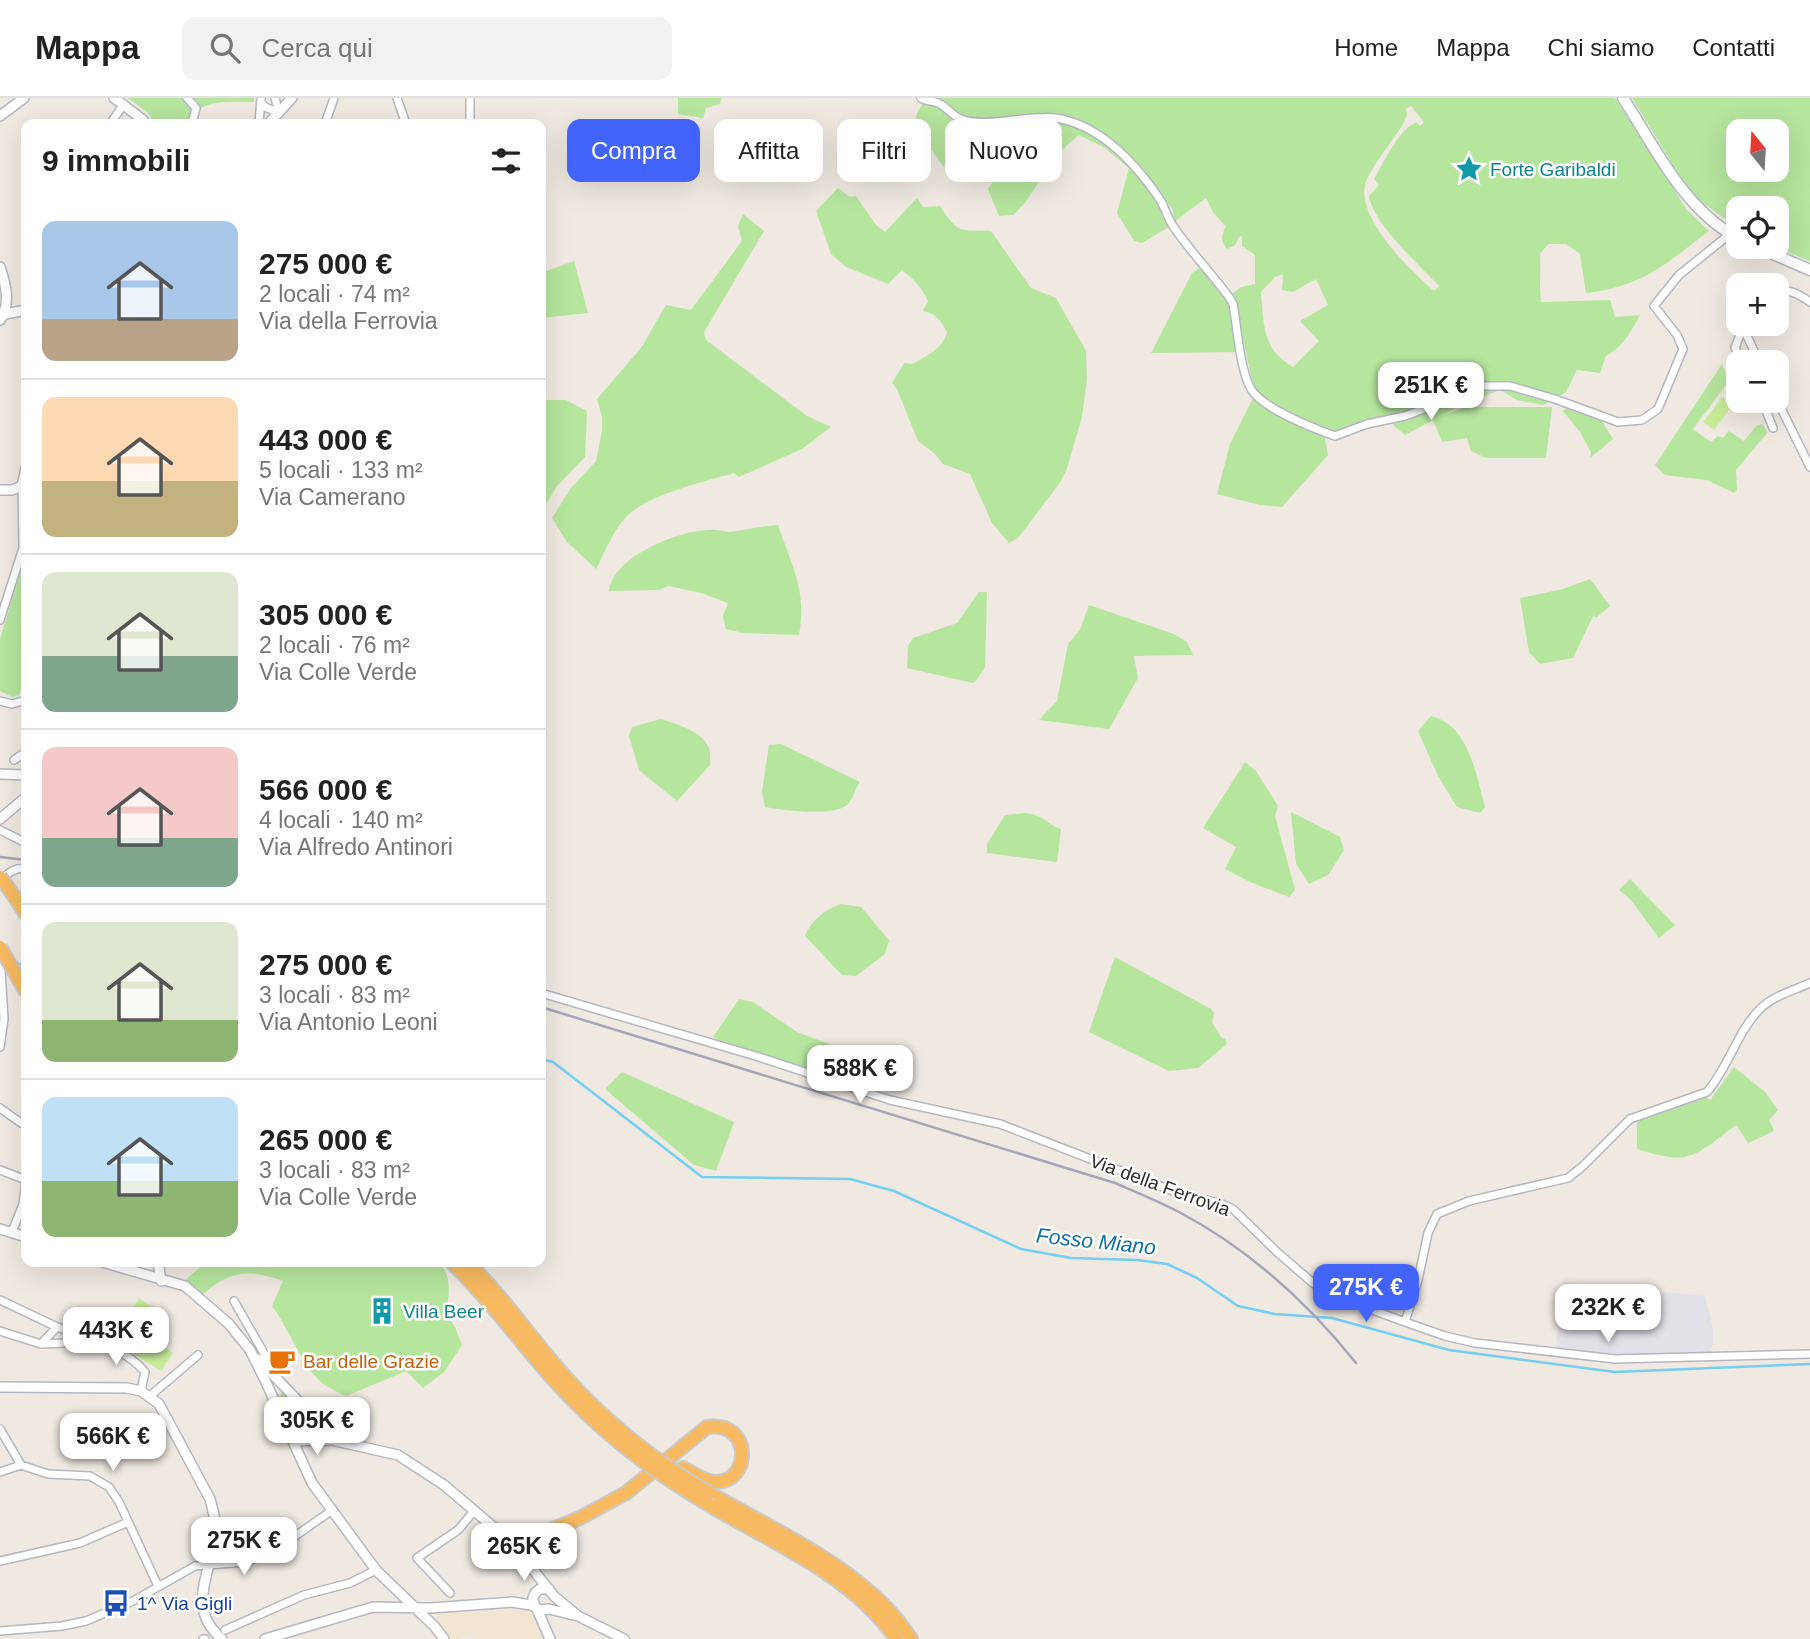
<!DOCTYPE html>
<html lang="it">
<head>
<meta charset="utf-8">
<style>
  body { margin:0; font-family:Arial,sans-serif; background:#f2f2f2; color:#222; height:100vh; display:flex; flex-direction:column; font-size:26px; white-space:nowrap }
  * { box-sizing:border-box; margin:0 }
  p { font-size:23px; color:#767676 }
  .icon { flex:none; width:38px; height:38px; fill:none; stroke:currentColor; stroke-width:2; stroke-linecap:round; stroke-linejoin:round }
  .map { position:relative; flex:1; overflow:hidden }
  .drawer { position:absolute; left:21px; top:21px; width:525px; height:1148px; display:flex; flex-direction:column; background:#fff; border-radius:14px; box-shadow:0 7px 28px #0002 }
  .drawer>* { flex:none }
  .top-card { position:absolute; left:567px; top:21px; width:665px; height:63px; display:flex; gap:14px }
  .needle { width:46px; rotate:342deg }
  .buttons { position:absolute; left:1726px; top:21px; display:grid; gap:14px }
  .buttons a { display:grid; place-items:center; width:63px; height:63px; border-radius:14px; background:#fff; box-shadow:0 7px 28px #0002; font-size:35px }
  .price { position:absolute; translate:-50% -60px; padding:0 16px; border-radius:14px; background:#fff; color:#222; font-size:23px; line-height:46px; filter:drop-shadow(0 2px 4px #0008) }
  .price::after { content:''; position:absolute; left:50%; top:42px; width:21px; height:16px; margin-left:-10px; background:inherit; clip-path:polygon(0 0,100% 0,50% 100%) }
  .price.on { background:#4264fb; color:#fff }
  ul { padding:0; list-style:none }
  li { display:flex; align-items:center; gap:21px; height:175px; padding:0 21px }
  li+li { border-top:2px solid #e0e0e0 }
  li span { display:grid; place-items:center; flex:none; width:196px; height:140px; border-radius:14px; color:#555 }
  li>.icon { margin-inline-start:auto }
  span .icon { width:84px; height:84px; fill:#fffc; stroke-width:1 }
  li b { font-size:30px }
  h2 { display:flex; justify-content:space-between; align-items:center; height:84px; padding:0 21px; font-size:30px }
  .pill { padding:0 24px; border-radius:14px; background:#fff; box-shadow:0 7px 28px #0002; font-size:24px; line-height:63px }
  .pill.on { background:#4264fb; color:#fff }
  header { display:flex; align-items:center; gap:42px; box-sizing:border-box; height:98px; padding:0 35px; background:#fff; border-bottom:2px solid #e0e0e0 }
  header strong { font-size:33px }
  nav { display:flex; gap:38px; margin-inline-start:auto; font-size:24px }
  .search { width:490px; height:63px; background:#f2f2f2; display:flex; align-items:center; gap:18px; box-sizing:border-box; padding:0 24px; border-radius:14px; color:#767676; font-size:26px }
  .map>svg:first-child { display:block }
  .industrial { fill:#e3e1e8 }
  .education { fill:#f0e6d1 }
  .green { fill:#b6e59e; fill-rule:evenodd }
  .pitch { fill:#c9ec9a }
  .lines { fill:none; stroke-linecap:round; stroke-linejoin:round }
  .stream { stroke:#75cff0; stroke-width:2.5 }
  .minor-casing { stroke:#b4b7c1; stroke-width:10 }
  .tertiary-casing { stroke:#b4b7c1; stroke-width:12 }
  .secondary-casing { stroke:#b4b7c1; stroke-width:13 }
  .trunk-casing { stroke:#c9c9c9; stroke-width:16 }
  .minor { stroke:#fff; stroke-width:7 }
  .tertiary { stroke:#fff; stroke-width:9 }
  .secondary { stroke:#fff; stroke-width:10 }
  .trunk { stroke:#f8ba60; stroke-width:12 }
  .rail { stroke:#a3a6b8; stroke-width:2.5 }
  .trunk-bridge-casing { stroke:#c9c9c9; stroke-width:16; stroke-linecap:butt }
  .trunk-bridge { stroke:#f8ba60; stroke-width:12 }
  .labels { text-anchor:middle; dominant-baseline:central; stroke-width:5; stroke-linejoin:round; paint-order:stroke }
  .culture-label { font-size:19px; fill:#0d838f; stroke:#fff; text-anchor:start }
  .street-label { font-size:19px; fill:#2e2e2e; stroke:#fff }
  .food-label { font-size:19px; fill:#c56008; stroke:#fff; text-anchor:start }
  .transit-label { font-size:19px; fill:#164399; stroke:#fff; text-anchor:start }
  .water-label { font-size:21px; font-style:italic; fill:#0d6fa3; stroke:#fff }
</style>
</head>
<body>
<header>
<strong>Mappa</strong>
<div class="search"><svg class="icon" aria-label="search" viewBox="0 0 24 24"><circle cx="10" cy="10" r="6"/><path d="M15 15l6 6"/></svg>Cerca qui</div>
<nav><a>Home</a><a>Mappa</a><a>Chi siamo</a><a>Contatti</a></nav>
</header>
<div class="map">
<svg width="1810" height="1541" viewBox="0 0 1810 1541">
  <rect width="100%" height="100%" fill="#efe9e1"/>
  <!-- industrial -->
  <path class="industrial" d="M1564 1184 1705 1198 1713 1231V1246L1710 1255 1617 1257 1556 1249Z"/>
  <!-- education -->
  <path class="education" d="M524 1508 538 1516 546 1541H474L470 1535 460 1541H451L437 1521 436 1515 439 1512Z"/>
  <!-- green -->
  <path class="green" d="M128 0H254V4C226 4 200 0 186 26H156L147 14Z
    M678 0H722L720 6 706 10 703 20 678 16Z
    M924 0H1615L1687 112 1709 133C1664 167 1644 188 1586 195L1580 156 1566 146H1548L1540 156C1541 172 1539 188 1541 204L1610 202 1615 219 1640 217C1631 233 1623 249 1606 258L1600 275 1577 272 1566 294 1543 307 1517 302 1500 292 1457 309 1443 317 1466 309H1552L1546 360H1486L1471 353 1467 340 1442 344 1433 322 1405 337 1394 328 1390 318 1334 335 1269 304 1254 291 1233 195 1241 189 1255 186V157L1242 148V138L1239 139 1235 147 1227 151C1220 143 1221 137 1226 129L1213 114 1206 100 1174 124 1173 112 1150 84 1165 112 1170 128 1142 145 1134 143 1117 115 1129 70 1105 50 1079 37 1067 47 1048 70 1025 105 1013 117 999 118 988 91 1019 45 1018 37 1008 39 1003 53 991 66 968 75 943 68 914 28 917 15 925 2ZM1411 8 1424 24 1420 28 1416 24C1396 35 1385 63 1374 81L1379 87 1369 98C1373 125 1419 167 1439 188L1434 193C1410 172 1351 116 1367 81 1376 62 1392 44 1403 26L1407 17 1406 11ZM1283 176 1282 192 1293 194 1316 181 1328 207 1300 223 1319 243 1293 269C1261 250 1264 226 1261 194L1275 179Z
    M1632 0H1810V163L1775 149 1776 110H1738V130L1700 103 1679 77ZM1738 33H1776V72H1738Z
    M838 90 850 99 856 98 876 127 885 134 917 100 923 109 940 108C958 136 959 132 991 133L1031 190 1056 200 1086 253 1087 281 1082 319 1066 373 1059 386 1018 440 1009 445 992 425 970 376 943 366 935 356 918 343 897 291 892 285 904 265 913 266C926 258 943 251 947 234 941 223 936 215 923 213L928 203C922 189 913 181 902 172L888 186 846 169 831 156 816 113Z
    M743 116 764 133 704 234 706 242 807 318 831 329 802 351 739 379 734 375C706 383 647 397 627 418 613 432 605 454 596 471L567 444 552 420 571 390 596 363 602 333V319L597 301 641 250 666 207 691 212 742 143 738 128Z
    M574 163 588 215 541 220V175Z
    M1202 168 1229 208 1237 254 1151 255 1192 175Z
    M1722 266 1729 283 1693 331 1711 344 1718 338 1723 340 1729 333 1744 343 1756 328 1762 326 1766 331 1767 335 1736 372 1737 392 1734 395 1707 382 1665 377 1655 367Z
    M1253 300 1266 310 1324 336 1328 357 1282 409 1260 407 1217 396 1230 346Z
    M541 302H566L587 313 585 359 557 388 541 414Z
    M1567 310 1600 320 1613 341 1590 360 1591 354 1580 334 1563 313Z
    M778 427C792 469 807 491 799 537L743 535 726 531 723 518 728 505 701 495 669 488 658 492 609 493C613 459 677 433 708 432 716 431 723 434 730 434 746 432 762 428 778 427Z
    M26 456V590L21 591 19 597 12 599 0 593V541Z
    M1590 481 1610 508 1597 519 1593 518 1573 560 1540 566 1529 554 1520 500 1563 491Z
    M979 494H987L985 569 976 583 973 585 907 570 908 548 913 540 957 525Z
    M1089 507 1174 536 1187 544 1193 557 1134 558 1138 580 1109 631 1039 622 1057 603 1068 546 1080 532Z
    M1431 618C1469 627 1476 677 1485 709L1480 715 1457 709 1438 678 1418 633Z
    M661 621C676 626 703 633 709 650 711 655 710 661 710 667L677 703 639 672 629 638 632 629Z
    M781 646 860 684C855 690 854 699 849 705 837 720 782 712 765 709L762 694 769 647Z
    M1245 664 1256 673 1278 708 1275 718 1295 792 1289 799 1250 784 1225 771 1236 749 1203 730Z
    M1291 714 1340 739 1344 752 1328 777 1309 786 1296 766Z
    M1025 715C1042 716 1046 726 1061 731L1057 764 987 755V746L1005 717Z
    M1630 781 1675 827 1659 840 1631 802 1619 792Z
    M841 806 861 809 889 842 885 856 856 878 842 877 805 838C811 822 826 811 841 806Z
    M1115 859 1211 911 1214 915 1212 924 1221 939 1225 941 1227 946 1198 970 1169 973 1089 934Z
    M739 901 753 904 797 934 829 946 821 974 721 944 713 939Z
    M1734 969 1765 994 1778 1012 1769 1022 1774 1033 1748 1045 1736 1027C1693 1059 1691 1068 1637 1051V1024L1639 1021 1706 999 1710 1002Z
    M622 974 734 1024 716 1073 694 1067 605 991Z
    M206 1164H438C453 1176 449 1199 446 1216L455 1229 462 1247 444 1274 423 1290 406 1273 346 1298C338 1294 328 1290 321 1284 299 1263 290 1232 272 1208L283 1183C250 1171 230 1172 203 1196L184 1183Z
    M284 1294 327 1340 326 1342 299 1339 296 1337 279 1298Z"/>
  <!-- pitch -->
  <path class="pitch" d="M1722 299 1733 307 1714 332 1703 324Z
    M139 1200 163 1217 156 1227 132 1211Z
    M136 1231 173 1255 161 1273 124 1250Z"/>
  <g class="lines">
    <!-- stream -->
    <path class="stream" d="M13 863 26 869
      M541 961 553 964 702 1079 850 1081 894 1093 1021 1151 1071 1160 1137 1162 1167 1166 1197 1180 1238 1208 1275 1216 1332 1220 1449 1252 1615 1274 1810 1266"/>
    <defs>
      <path id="minor" d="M187 0 196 10 192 26
        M275 0 279 15
        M397 0 406 26
        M470 0V26
        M921 0C927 4 934 2 940 6 948 10 952 18 961 21 988 31 1026 16 1056 20 1100 27 1135 65 1159 100 1165 109 1167 119 1173 128 1190 153 1211 175 1229 199L1233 206C1237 228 1240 272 1251 291 1262 310 1313 330 1335 338L1367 326 1405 318 1484 288H1510L1555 301 1618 324 1642 322 1658 311 1683 251 1677 237 1654 208 1679 177 1730 136
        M261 4 265 9 279 15
        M110 26 124 6
        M259 26 261 0
        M325 26 334 0
        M1776 194C1789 190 1800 197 1810 204
        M1743 229 1759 264
        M1742 264 1735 250 1744 226
        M1776 300 1810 369
        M1762 303 1773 330
        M0 522 23 450 22 388
        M0 603 12 606 26 602
        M14 662 26 654
        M0 732 26 745
        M1 784C6 775 16 769 26 771
        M541 895 759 959 890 1002 1000 1026 1186 1098 1220 1105 1233 1111 1278 1155 1313 1185 1332 1197 1405 1224 1418 1182 1428 1135 1437 1116 1469 1103 1568 1080 1583 1068 1630 1021 1707 994C1729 969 1737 933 1761 910 1773 898 1795 892 1810 885
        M0 949 4 921 0 856
        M0 1010 21 1025 26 1026
        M0 1072 26 1082
        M12 1134 23 1106 26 1082
        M0 1202 57 1229
        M234 1203 265 1257 272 1275
        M1405 1224 1445 1238 1475 1245 1615 1261 1810 1256
        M0 1233 41 1246 92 1244
        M41 1246 57 1229C87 1240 124 1249 145 1274L141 1293
        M150 1298 198 1257
        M0 1331 21 1367 48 1376 90 1378 109 1389 119 1404 158 1488
        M293 1344 336 1343
        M0 1374 21 1367
        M278 1450 331 1413
        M0 1463 80 1445 128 1424
        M450 1495 417 1460 458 1432 474 1413
        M225 1532 304 1497 350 1485 376 1472
        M0 1533 62 1528 86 1523 133 1503 195 1468 246 1464 272 1453
        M203 1541H205"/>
      <path id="tertiary" d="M114 0 142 21 146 26
        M0 18 24 0
        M268 26 292 0
        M0 169C6 187 11 206 0 222
        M5 216 26 212
        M0 392H12L22 388 26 370
        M0 676 26 677
        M0 721 26 699
        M0 1131 26 1139
        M102 1164 185 1188 229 1226 250 1252 264 1280 312 1385 376 1472 435 1529 444 1541
        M158 1164 161 1183
        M258 1261 336 1343 398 1357 444 1387 511 1444 554 1498 578 1518
        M0 1289 127 1290 141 1293 159 1306 210 1401C213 1412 216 1422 215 1434 213 1473 184 1509 222 1541
        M535 1508C531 1501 533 1495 540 1491H549
        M537 1511 550 1541
        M265 1541 373 1509 431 1510 512 1504 531 1507 541 1512 549 1511 578 1518 624 1541"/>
      <path id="secondary" d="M1623 0C1655 49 1684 112 1738 140
        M1757 149 1810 172"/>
      <path id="trunk" d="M7 788 26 816
        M709 1395C777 1434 868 1473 911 1541
        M711 1408C775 1446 853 1478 896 1541
        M523 1456 526 1445 536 1438 580 1420 626 1395 707 1329C753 1322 752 1386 714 1384 703 1383 693 1375 683 1370"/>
    </defs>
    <!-- minor casing -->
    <use href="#minor" class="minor-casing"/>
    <!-- tertiary casing -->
    <use href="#tertiary" class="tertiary-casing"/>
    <!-- secondary casing -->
    <use href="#secondary" class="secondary-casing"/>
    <!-- trunk casing -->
    <use href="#trunk" class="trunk-casing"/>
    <!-- minor -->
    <use href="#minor" class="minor"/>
    <!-- tertiary -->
    <use href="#tertiary" class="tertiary"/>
    <!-- secondary -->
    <use href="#secondary" class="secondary"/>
    <!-- trunk -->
    <use href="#trunk" class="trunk"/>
    <!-- rail -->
    <path class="rail" d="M0 759 26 762
      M541 909 1115 1085C1136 1094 1158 1103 1179 1114 1249 1151 1307 1204 1356 1265"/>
    <defs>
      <path id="trunk-bridge" d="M0 779 7 788
        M0 849 26 894
        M451 1164C489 1200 518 1242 553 1281 599 1333 651 1373 711 1408
        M467 1164C502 1197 529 1238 561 1274 603 1322 654 1363 709 1395"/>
    </defs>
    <!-- trunk-bridge casing -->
    <use href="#trunk-bridge" class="trunk-bridge-casing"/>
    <!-- trunk-bridge -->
    <use href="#trunk-bridge" class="trunk-bridge"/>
  </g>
  <!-- icons -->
  <defs>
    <symbol id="sight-bare" viewBox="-9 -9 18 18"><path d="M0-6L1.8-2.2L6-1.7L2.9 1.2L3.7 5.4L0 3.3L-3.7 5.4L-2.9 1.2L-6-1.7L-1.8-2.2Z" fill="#0f9aa8" stroke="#fff" stroke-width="2.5" paint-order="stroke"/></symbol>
    <symbol id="building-bare" viewBox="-9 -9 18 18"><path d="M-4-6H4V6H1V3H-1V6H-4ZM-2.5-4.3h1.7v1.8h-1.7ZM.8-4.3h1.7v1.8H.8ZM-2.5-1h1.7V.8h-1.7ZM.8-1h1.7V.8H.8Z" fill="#0f9aa8" stroke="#fff" stroke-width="2.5" paint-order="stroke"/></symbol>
    <symbol id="cafe-bare" viewBox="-9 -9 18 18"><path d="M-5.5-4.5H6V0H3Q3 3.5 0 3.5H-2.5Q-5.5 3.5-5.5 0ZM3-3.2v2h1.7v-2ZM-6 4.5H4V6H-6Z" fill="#e8710a" stroke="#fff" stroke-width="2.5" paint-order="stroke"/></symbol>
    <symbol id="bus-bare" viewBox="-9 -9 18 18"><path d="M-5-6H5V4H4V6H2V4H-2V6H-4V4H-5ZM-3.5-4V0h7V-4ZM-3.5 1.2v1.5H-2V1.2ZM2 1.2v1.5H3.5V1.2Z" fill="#1a4fb4" stroke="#fff" stroke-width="2.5" paint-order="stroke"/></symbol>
  </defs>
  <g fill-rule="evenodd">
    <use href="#sight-bare" x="1450" y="52" width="38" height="38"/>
    <use href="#building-bare" x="363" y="1194" width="38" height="38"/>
    <use href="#cafe-bare" x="263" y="1244" width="38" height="38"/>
    <use href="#bus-bare" x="97" y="1486" width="38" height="38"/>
  </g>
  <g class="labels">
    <!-- culture labels -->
    <g class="culture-label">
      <text x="1490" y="71">Forte Garibaldi</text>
      <text x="403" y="1213">Villa Beer</text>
    </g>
    <!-- street labels -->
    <g class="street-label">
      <text transform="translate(1160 1087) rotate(20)">Via della Ferrovia</text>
    </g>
    <!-- food labels -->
    <g class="food-label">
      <text x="303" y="1263">Bar delle Grazie</text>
    </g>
    <!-- transit labels -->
    <g class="transit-label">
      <text x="137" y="1505">1^ Via Gigli</text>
    </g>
    <!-- water labels -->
    <g class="water-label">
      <text transform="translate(1096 1143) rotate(6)">Fosso Miano</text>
    </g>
  </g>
</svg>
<div class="buttons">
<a><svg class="needle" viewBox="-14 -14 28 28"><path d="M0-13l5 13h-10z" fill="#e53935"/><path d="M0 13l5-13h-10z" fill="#767676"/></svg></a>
<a><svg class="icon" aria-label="locate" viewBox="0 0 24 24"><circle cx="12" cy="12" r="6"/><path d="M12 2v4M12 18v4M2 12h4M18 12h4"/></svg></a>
<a>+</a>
<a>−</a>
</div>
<b class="price" style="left:1431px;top:324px">251K €</b>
<b class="price" style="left:860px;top:1007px">588K €</b>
<b class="price on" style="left:1366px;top:1226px">275K €</b>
<b class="price" style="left:1608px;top:1246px">232K €</b>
<b class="price" style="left:116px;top:1269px">443K €</b>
<b class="price" style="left:317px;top:1359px">305K €</b>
<b class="price" style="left:113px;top:1375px">566K €</b>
<b class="price" style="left:244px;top:1479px">275K €</b>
<b class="price" style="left:524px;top:1485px">265K €</b>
<div class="top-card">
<a class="pill on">Compra</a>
<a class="pill">Affitta</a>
<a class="pill">Filtri</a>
<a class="pill">Nuovo</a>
</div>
<section class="drawer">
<h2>9 immobili<svg class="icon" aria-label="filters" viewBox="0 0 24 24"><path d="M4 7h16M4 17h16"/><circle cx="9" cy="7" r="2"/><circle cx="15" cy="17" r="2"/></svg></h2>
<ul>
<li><span style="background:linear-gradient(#a9c7e8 70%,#b9a48a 0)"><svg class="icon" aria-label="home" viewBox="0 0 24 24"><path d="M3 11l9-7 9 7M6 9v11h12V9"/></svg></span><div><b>275 000 €</b><p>2 locali · 74 m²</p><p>Via della Ferrovia</p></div></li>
<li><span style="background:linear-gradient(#ffd9b3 60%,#c2b280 0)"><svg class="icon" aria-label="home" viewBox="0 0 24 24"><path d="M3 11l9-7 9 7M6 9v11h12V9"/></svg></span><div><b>443 000 €</b><p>5 locali · 133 m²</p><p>Via Camerano</p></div></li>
<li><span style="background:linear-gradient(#dfe7d0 60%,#7fa58c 0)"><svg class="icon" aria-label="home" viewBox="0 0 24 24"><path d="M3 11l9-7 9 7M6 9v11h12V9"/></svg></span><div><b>305 000 €</b><p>2 locali · 76 m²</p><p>Via Colle Verde</p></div></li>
<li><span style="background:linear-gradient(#f6c9c9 65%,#7fa58c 0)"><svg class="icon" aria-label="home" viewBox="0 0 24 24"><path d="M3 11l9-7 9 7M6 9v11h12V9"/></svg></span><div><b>566 000 €</b><p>4 locali · 140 m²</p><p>Via Alfredo Antinori</p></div></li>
<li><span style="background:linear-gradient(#dfe7d0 70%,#8fb573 0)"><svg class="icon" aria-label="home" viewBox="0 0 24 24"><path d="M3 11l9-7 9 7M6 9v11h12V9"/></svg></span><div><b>275 000 €</b><p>3 locali · 83 m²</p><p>Via Antonio Leoni</p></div></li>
<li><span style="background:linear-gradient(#bfe0f5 60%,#8fb573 0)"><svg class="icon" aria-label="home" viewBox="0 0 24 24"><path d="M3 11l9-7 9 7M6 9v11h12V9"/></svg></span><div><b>265 000 €</b><p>3 locali · 83 m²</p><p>Via Colle Verde</p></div></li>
</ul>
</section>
</div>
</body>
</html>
